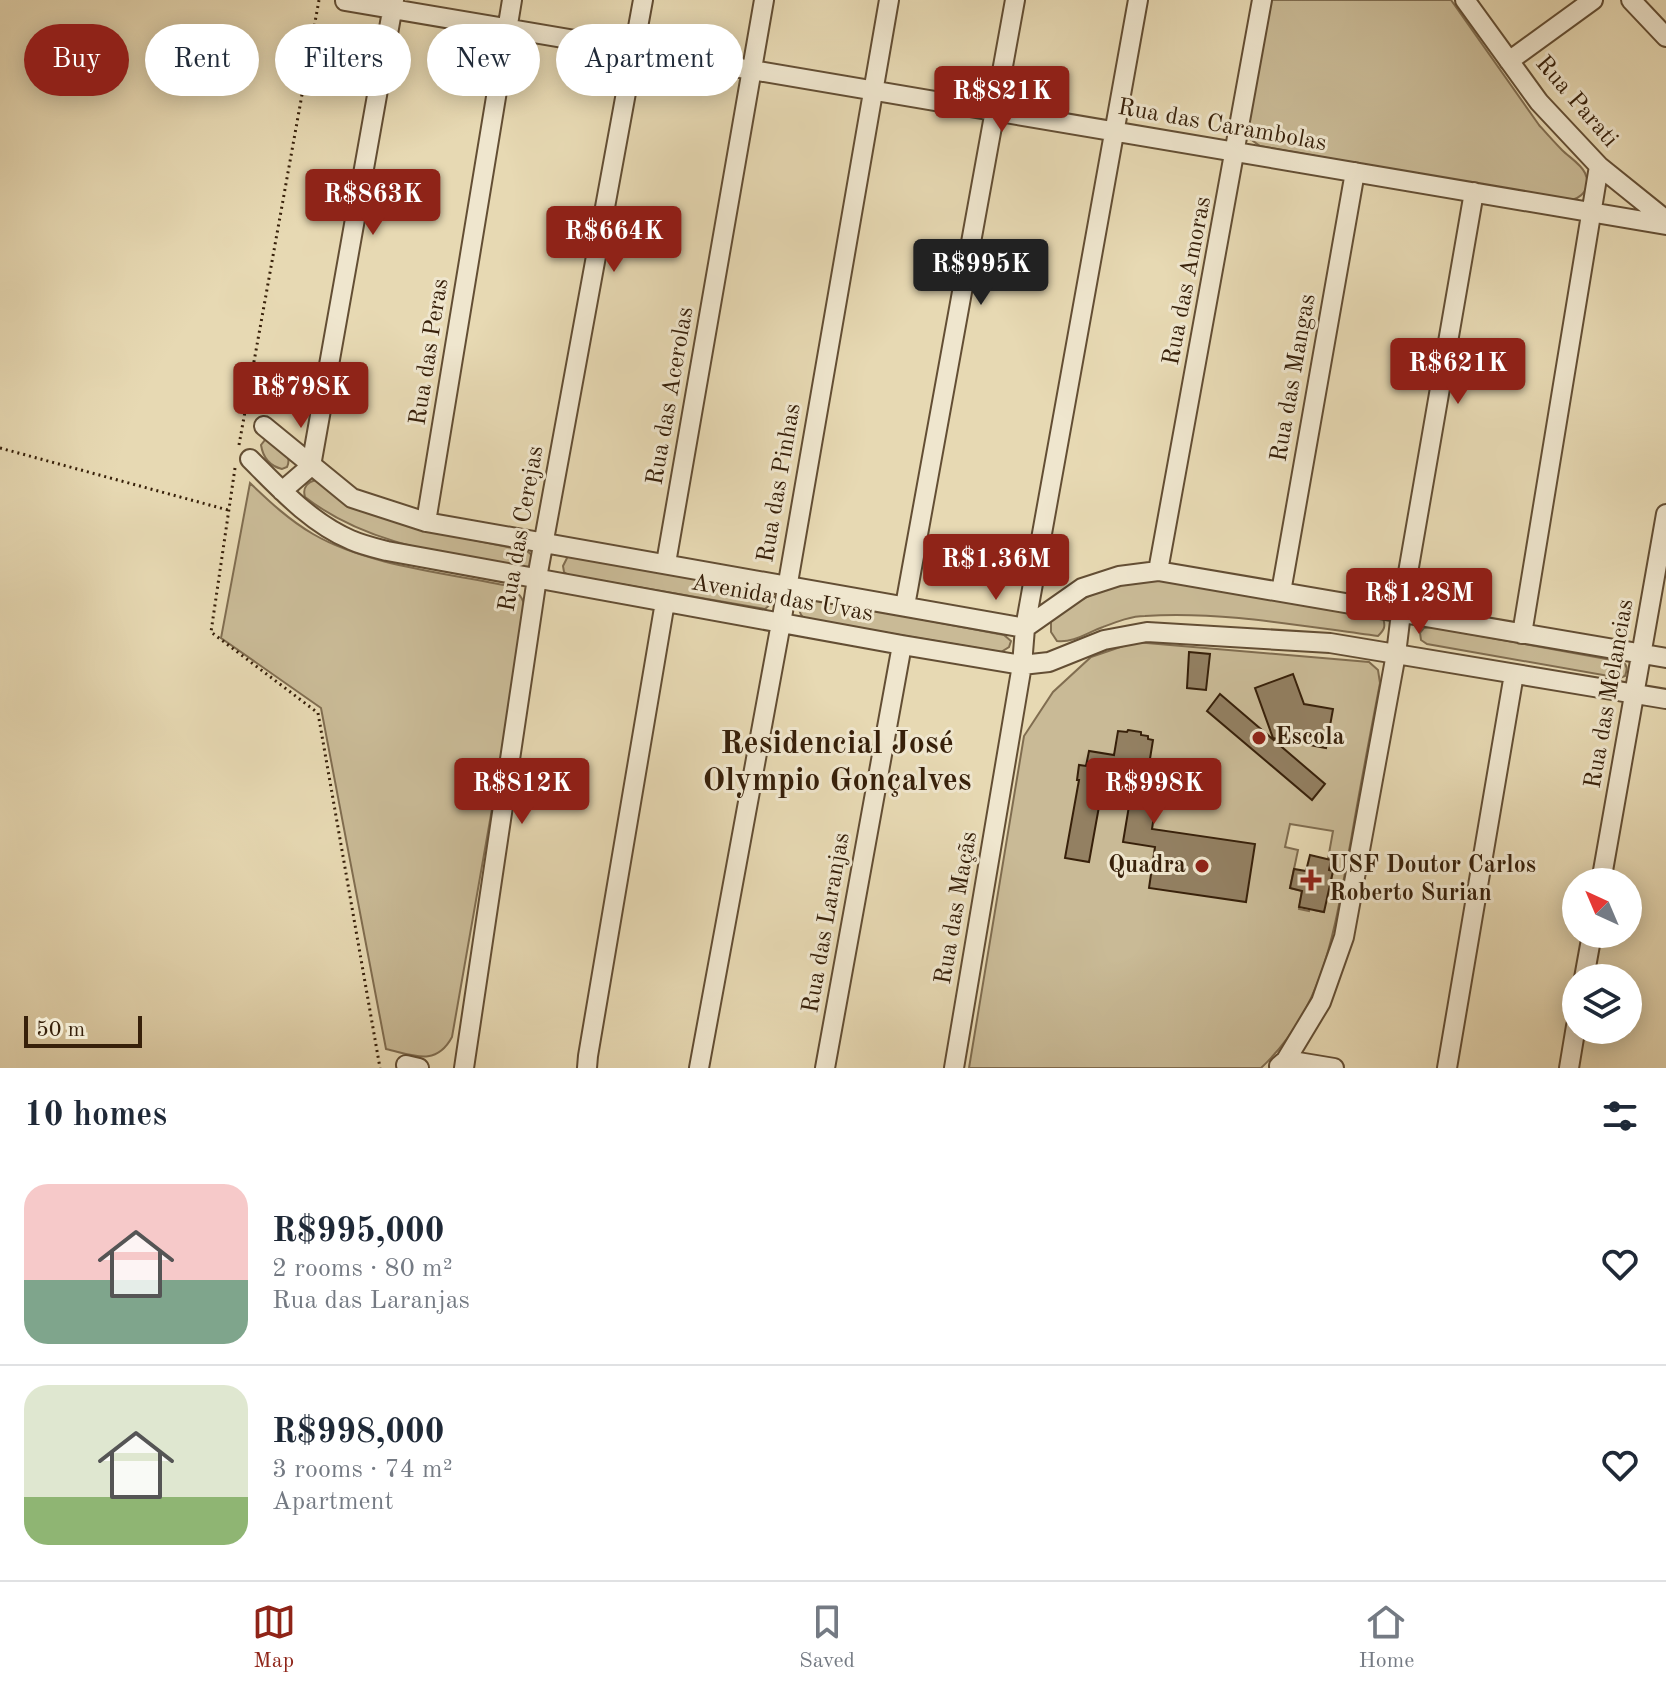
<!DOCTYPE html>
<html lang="en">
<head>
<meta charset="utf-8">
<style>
  body { margin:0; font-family:"Old Standard TT",serif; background:#f2f2f3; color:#1f2937; height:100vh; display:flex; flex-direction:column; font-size:30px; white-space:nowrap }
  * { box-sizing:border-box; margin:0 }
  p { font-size:26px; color:#747a83 }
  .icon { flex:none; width:44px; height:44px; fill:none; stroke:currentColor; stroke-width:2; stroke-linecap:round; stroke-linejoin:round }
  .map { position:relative; height:1068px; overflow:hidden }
  .panel { display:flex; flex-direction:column; background:#fff; flex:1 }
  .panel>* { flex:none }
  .banner { position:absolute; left:24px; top:24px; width:800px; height:72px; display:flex; gap:16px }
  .needle { width:52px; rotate:316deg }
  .tools { position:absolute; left:1562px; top:868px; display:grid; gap:16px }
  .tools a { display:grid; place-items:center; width:80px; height:80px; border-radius:50%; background:#fff; box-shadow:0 4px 20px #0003; font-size:40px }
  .scale { position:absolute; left:24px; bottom:20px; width:118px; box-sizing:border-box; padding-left:8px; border:4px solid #37200a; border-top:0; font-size:22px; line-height:28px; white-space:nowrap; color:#37200a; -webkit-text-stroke:6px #efe6ce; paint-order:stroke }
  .price { position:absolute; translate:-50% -68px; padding:0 18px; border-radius:8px; background:#8f2418; color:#fff; font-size:26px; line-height:52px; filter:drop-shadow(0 2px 4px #0008) }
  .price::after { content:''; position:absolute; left:50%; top:48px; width:24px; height:18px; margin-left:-12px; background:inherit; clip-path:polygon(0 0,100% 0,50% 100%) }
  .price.on { background:#222; color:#fff }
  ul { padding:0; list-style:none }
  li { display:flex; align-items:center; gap:24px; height:200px; padding:0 24px }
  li+li { border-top:2px solid #e0e1e3 }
  li span { display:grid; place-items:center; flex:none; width:224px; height:160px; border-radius:24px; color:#555 }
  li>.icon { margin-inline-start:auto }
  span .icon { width:96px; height:96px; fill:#fffc; stroke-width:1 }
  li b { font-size:34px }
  h2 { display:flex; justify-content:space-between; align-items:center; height:96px; padding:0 24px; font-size:34px }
  .pill { padding:0 28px; border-radius:36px; background:#fff; box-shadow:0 4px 20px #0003; font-size:28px; line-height:72px }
  .pill.on { background:#8f2418; color:#fff }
  .menu { display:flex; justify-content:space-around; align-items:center; height:112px; border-top:2px solid #e0e1e3; background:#fff; font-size:22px; color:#747a83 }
  .menu a { display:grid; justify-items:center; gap:4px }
  .menu .on { color:#8f2418 }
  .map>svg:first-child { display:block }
  .green { fill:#c9ba96; stroke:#806d50; stroke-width:2; fill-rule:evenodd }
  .building { fill:#938062; stroke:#37200a; stroke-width:2 }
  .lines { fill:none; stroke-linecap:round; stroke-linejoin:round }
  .street-casing { stroke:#634e34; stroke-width:22 }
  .path { stroke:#37200a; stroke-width:3; stroke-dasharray:2 4; stroke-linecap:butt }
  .street { stroke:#efe6ce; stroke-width:18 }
  .poi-dot { fill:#8f2418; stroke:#efe6ce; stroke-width:3 }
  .labels { text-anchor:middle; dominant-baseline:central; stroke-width:6; stroke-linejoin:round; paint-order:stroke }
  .street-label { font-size:24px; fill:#37200a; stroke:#efe6ce }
  .poi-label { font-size:24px; font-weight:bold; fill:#37200a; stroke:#efe6ce; text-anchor:start }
  .district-label { font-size:32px; font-weight:bold; fill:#37200a; stroke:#efe6ce }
</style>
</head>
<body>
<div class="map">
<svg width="1666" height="1068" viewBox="0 0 1666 1068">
  <rect width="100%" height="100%" fill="#e7d9b3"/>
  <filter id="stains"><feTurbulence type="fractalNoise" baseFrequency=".0025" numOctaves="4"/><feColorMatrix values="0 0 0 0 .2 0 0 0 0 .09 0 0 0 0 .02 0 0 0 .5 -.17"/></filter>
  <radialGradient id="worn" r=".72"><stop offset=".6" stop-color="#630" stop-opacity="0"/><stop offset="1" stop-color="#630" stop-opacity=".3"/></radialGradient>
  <!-- green -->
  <path class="green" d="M1268 0H1451L1539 125C1547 134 1554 142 1562 150 1569 157 1581 164 1585 173 1592 188 1582 199 1567 201L1260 146 1249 138 1246 132Z
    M271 439C280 447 293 454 287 467L282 469C270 466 263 458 261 445L265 440Z
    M316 480 367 511 385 518 425 530 527 551 534 557 530 566 525 568C449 554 368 546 305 497 302 487 308 482 316 480Z
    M250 483C270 502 289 520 313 534 368 566 447 573 509 586 521 594 525 601 526 615L452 1037C436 1067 413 1055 386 1049L321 708 221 638Z
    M568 556 767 591 774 597 772 603 765 609 568 575 564 572 563 566Z
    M1181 580 1383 618C1386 627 1384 630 1378 636 1301 626 1222 611 1145 616 1131 616 1116 622 1103 627 1088 632 1074 643 1057 641L1051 632V621C1067 604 1107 586 1130 582 1146 580 1164 581 1181 580Z
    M809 598 1004 635 1011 641 1009 647 1001 652 805 619C796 612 799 602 809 598Z
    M1431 627 1623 662C1628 666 1627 670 1625 676L1620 678 1427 644 1421 640 1420 633 1424 628Z
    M1135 642 1369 662 1378 670 1380 683C1370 735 1360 787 1351 840 1335 924 1327 1006 1261 1068H969L1024 736 1053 692 1091 657ZM1290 824 1333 831 1328 859 1331 860 1329 870 1333 872 1323 912 1314 910 1311 903 1309 911 1299 909 1302 891 1290 888 1298 850 1285 847Z"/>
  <!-- building -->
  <path class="building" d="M1189 652 1210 654 1206 690 1187 688Z
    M1293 674 1304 704 1333 709 1326 748 1273 738 1255 688Z
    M1220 694 1325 784 1312 800 1207 711Z
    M1128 730 1141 732V735L1148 736V739L1153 740 1149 765 1160 767 1153 803H1156L1152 829 1255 844 1246 902 1149 888 1155 847 1123 842 1129 806 1100 801 1089 862 1065 858 1079 780H1077L1079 765 1086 766 1089 751 1114 755 1118 731 1127 732Z
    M1310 855 1331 860 1329 870 1333 871 1324 912 1299 907 1302 891 1290 888 1294 869 1306 871Z"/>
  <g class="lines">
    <defs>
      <path id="street" d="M1465 0 1539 102 1599 166 1666 220
        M1631 0 1666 37
        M345 1 1666 225
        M1509 61 1593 0
        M264 426 352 498 426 522 1025 628 1082 588 1119 576 1158 571 1666 658
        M250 459C280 489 311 523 351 540 362 545 375 548 387 551L902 645 1022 665 1049 662 1104 640 1147 632 1330 643 1666 699
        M282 491 311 466 394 0
        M426 522 512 0
        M666 563 764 0
        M1158 571 1262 0
        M1281 592 1355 172
        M905 606 1015 0
        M1522 634 1599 166
        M1601 882 1666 514
        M1584 978 1592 934
        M1286 1060 1321 1002 1344 937 1396 654 1401 613 1474 192
        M406 1065 419 1068
        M1279 1066 1286 1060 1334 1068
        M464 1068 537 578 643 0
        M587 1068 588 1056 665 602
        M699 1068 781 623 889 0
        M825 1068 902 645
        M954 1068 1022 665 1025 628 1138 0
        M1447 1068 1514 674
        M1569 1068 1576 1026"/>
    </defs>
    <!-- street casing -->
    <use href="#street" class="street-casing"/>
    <!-- path -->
    <path class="path" d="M239 445 319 0
      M0 448 228 510
      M235 468 211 632 318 713 380 1068"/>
    <!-- street -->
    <use href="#street" class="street"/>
  </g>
  <!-- markers -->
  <g class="poi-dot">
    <circle cx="1259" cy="738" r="8"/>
    <circle cx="1202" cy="866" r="8"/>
    <path d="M1307 868h8v8h8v8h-8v8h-8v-8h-8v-8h8z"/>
  </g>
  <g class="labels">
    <!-- street labels -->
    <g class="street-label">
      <text transform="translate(1576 102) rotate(49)">Rua Parati</text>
      <text transform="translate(1222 126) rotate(10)">Rua das Carambolas</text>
      <text transform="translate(1188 281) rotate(-79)">Rua das Amoras</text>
      <text transform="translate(430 352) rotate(-81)">Rua das Peras</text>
      <text transform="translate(1294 378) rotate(-80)">Rua das Mangas</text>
      <text transform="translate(671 396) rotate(-80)">Rua das Acerolas</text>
      <text transform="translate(780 483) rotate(-80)">Rua das Pinhas</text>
      <text transform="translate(522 529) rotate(-80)">Rua das Cerejas</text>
      <text transform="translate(782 599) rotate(10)">Avenida das Uvas</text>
      <text transform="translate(1610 694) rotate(-80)">Rua das Melancias</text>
      <text transform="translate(957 908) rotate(-80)">Rua das Maçãs</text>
      <text transform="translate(827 923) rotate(-80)">Rua das Laranjas</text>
    </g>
    <!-- poi labels -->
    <g class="poi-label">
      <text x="1275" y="738">Escola</text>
      <text x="1186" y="866" text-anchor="end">Quadra</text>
      <text x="1329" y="866">USF Doutor Carlos<tspan x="1329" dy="28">Roberto Surian</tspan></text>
    </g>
    <!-- district labels -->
    <g class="district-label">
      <text x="837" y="745">Residencial José<tspan x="837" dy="37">Olympio Gonçalves</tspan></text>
    </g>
  </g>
  <rect width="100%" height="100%" filter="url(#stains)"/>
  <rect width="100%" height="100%" fill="url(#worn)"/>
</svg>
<div class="tools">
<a><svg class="needle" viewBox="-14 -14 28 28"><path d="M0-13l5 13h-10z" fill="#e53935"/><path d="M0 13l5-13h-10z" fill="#747a83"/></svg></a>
<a><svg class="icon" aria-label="layers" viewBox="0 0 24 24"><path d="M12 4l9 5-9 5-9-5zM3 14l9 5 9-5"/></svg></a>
</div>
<div class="scale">50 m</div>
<b class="price" style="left:1002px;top:134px">R$821K</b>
<b class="price" style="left:373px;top:237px">R$863K</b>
<b class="price" style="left:614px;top:274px">R$664K</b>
<b class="price on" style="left:981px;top:307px">R$995K</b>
<b class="price" style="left:1458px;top:406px">R$621K</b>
<b class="price" style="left:301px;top:430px">R$798K</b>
<b class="price" style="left:996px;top:602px">R$1.36M</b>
<b class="price" style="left:1419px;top:636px">R$1.28M</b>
<b class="price" style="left:522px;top:826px">R$812K</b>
<b class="price" style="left:1154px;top:826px">R$998K</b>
<div class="banner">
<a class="pill on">Buy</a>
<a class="pill">Rent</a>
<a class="pill">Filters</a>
<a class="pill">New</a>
<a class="pill">Apartment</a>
</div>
</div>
<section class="panel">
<h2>10 homes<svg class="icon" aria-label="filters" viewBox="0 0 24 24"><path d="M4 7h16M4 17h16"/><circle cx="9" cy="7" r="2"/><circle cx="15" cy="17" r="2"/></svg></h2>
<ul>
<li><span style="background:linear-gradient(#f6c9c9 60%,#7fa58c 0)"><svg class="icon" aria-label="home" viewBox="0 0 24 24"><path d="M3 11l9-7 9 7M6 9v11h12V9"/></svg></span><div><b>R$995,000</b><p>2 rooms · 80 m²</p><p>Rua das Laranjas</p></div><svg class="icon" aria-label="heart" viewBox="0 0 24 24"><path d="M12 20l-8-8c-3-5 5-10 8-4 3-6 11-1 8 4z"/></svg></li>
<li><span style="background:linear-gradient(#dfe7d0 70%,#8fb573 0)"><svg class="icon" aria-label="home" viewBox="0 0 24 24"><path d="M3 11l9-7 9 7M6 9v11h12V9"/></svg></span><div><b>R$998,000</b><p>3 rooms · 74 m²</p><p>Apartment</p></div><svg class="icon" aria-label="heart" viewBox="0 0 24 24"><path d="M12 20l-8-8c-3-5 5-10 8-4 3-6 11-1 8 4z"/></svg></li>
</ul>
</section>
<nav class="menu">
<a class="on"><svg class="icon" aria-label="map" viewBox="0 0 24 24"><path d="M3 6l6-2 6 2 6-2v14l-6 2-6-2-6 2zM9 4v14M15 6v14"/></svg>Map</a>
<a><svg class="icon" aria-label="saved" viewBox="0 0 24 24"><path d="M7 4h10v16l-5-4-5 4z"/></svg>Saved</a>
<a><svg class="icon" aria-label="home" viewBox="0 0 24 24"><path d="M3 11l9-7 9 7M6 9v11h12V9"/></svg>Home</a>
</nav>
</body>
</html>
